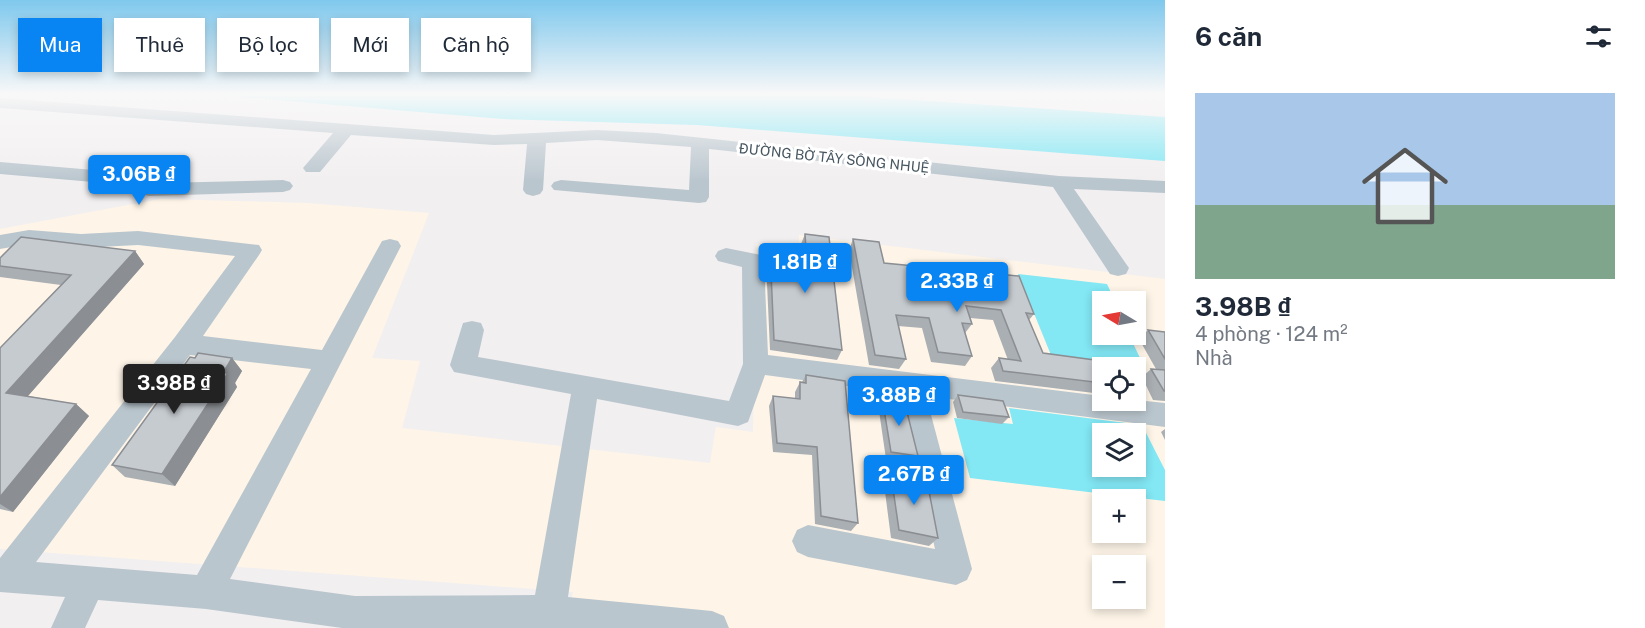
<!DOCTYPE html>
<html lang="vi">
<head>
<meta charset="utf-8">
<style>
  body { margin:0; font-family:"Public Sans",sans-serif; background:#f2f2f3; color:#1f2937; height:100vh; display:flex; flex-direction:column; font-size:22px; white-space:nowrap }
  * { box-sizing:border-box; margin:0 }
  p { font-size:20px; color:#747a83 }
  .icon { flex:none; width:33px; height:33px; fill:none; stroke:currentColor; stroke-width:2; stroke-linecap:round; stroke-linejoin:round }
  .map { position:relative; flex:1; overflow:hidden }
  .details { display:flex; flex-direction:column; background:#fff; width:480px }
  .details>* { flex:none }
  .banner { position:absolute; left:18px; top:18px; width:570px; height:54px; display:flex; gap:12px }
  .needle { width:39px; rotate:280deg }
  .buttons { position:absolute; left:1092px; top:291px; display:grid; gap:12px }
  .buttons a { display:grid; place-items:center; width:54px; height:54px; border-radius:0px; background:#fff; box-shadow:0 3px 9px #0003; font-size:30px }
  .price { position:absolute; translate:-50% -51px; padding:0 14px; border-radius:6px; background:#0884f3; color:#fff; font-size:20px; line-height:39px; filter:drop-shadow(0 2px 3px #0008) }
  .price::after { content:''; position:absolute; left:50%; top:36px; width:18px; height:14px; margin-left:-9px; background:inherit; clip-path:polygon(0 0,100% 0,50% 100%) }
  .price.current { background:#222; color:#fff }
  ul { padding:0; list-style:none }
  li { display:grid; align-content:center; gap:12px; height:318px; padding:0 30px }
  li+li { border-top:2px solid #e0e1e3 }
  li span { display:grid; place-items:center; height:186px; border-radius:0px; color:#555 }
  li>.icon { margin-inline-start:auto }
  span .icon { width:108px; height:108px; fill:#fffc; stroke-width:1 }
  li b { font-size:26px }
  h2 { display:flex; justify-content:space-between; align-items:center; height:72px; padding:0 30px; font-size:26px }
  .pill { padding:0 21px; border-radius:0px; background:#fff; box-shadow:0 3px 9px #0003; font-size:21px; line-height:54px }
  .pill.current { background:#0884f3; color:#fff }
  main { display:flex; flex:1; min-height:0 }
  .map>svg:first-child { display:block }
  .commercial { fill:#fef5e8; fill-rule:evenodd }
  .water { fill:#83e7f4; fill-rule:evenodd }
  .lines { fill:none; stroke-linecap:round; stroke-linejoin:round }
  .minor { fill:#bac6ce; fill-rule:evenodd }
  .wall { fill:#aaafb3 }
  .shaded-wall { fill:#8b8e92 }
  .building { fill:#c6cbd0; stroke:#8b8e92; stroke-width:1.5 }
  .labels { text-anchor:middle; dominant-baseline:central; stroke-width:6; stroke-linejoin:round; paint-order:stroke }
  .far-street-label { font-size:14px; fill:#46555f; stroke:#fff }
</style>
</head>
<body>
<main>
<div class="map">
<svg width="1165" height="628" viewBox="0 0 1165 628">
  <rect width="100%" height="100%" fill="#f2eff0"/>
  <!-- commercial -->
  <path class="commercial" d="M160 199 307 203 429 213 372 358 420 361 402 428 710 463 716 427 753 432 756 244 799 248V235L1165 279V628H564L573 592 0 549V229ZM1102 302H1136V334H1102ZM1102 368H1136V400H1102ZM1102 434H1136V466H1102ZM1102 500H1136V532H1102ZM1102 566H1136V598H1102Z"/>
  <!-- water -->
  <path class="water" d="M202 94H828L1165 117V161L697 125 503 119Z
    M1018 274 1107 284 1115 301 1102 302V334L1129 335 1142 362 1136 371V368L1109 367 1053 360Z
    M1009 408 1142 425 1165 470V501L970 478 954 418 1013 424ZM1102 434H1136V466H1102Z"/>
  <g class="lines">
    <!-- minor -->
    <path class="minor" d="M0 98 494 135 597 130 656 133 1059 176 1165 181V193L1074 189 1129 268 1126 274 1118 276 1110 274 1053 187 709 149V197L706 202 699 203 554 190 551 186 554 182 561 180 689 190 691 147 597 140 546 143 543 190 540 194 533 196 526 194 523 190 527 144 494 145 351 135 320 172H306L303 168 333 133 0 108Z
      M0 162 152 175 159 177 161 183 283 180 290 182 293 186 290 190 283 192 149 196 142 194 139 190 140 186 0 174Z
      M29 230 81 234 138 231 259 245 262 250 259 255 203 336 322 350 382 241 390 239 398 241 401 246 230 579 355 596 535 595 571 394 454 372 450 365 463 323 472 321 481 323 484 330 478 357 729 401 743 364 742 267 718 261 715 256 718 251 726 248 761 255 764 261 768 355 1102 396V400H1136L1165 403V427L926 396 972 569 967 580 956 585 808 557 797 552 792 541 797 530 808 525 935 549 899 393 765 375 748 422 738 426 597 399 568 597 712 611 724 616 729 628H342L206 609 98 600 85 628H51L65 597 0 592V558L175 337 235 256 138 245 81 248 29 244 0 249V235ZM190 355 311 369 197 575 36 562Z"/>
  </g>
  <!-- wall -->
  <path class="wall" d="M805 234 842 350 837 360 770 350 766 261 764 255 767 244 801 248V244Z
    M853 239 884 263 1034 314 1029 320 1043 353 1102 368V394L995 381 991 368 999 358 1008 360 993 320 970 318 972 324 965 333 972 356 965 366 931 362 922 328 898 326 906 359 899 369 869 365 849 250Z
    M135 251 144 264 28 396 76 404 89 416 13 512 0 509V348L61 285 0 277V258Z
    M1148 330 1165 332V401L1153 400 1142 377 1151 369H1156L1139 339Z
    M232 358 242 371 235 383 237 387 175 486 125 477 112 465Z
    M806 375 858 523 851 531 815 524 812 455 773 452 769 406 773 396 795 399V392L800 382H802Z
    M958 395 1009 417 1002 424 957 418 953 402Z
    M882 397 918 456 913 463 886 459 878 404Z
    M1165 429V440L1161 432Z
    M891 475 938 538 929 546 891 538 884 484Z"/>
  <!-- shaded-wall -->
  <path class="shaded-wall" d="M135 251 144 264 20 405 6 393Z
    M232 358 242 371 235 383 237 387 175 486 162 474Z
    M76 404 89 416 13 512 0 504V497Z"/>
  <!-- building -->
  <path class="building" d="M805 234 829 237 842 350 774 340 770 250 767 244 806 249Z
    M21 237 135 251 6 393 76 404 0 497V348L71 275 0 266V258Z
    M853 239 879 242 884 263 1019 276 1034 314 1026 313 1043 353 1117 363 1120 368H1102V383L1003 371 999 358 1021 361 1001 310 966 306 972 324 962 323 972 356 938 352 929 318 896 315 906 359 875 355Z
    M1148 330 1165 332V359Z
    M198 353 232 358 223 373H228L162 474 112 465 190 357 195 358Z
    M1151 369 1165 370V391H1164Z
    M806 375 845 381 858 523 821 516 817 447 777 443 773 396 800 399V382L806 383Z
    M958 395 1003 401 1009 417 963 412Z
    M882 397 904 400 918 456 891 452Z
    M891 475 927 481 938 538 899 530Z"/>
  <!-- sky -->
  <linearGradient id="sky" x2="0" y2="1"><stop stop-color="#7fc8ed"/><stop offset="0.52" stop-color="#f9f8f8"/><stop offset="1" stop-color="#f9f8f8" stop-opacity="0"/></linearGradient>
  <rect width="1165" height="181" fill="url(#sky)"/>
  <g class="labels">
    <!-- far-street labels -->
    <g class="far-street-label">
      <text transform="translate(834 158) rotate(6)">ĐƯỜNG BỜ TÂY SÔNG NHUỆ</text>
    </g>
  </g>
</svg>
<div class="buttons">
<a><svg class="needle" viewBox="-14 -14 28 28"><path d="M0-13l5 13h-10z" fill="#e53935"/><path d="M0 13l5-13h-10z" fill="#747a83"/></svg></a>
<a><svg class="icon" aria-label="locate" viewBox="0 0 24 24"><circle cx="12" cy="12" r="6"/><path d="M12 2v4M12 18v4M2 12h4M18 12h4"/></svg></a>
<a><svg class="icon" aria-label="layers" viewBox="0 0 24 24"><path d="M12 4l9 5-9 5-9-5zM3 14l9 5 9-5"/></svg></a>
<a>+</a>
<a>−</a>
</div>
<b class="price" style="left:139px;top:206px">3.06B ₫</b>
<b class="price" style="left:805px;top:294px">1.81B ₫</b>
<b class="price" style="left:957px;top:313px">2.33B ₫</b>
<b class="price current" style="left:174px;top:415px">3.98B ₫</b>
<b class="price" style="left:899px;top:427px">3.88B ₫</b>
<b class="price" style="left:914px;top:506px">2.67B ₫</b>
<div class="banner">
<a class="pill current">Mua</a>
<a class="pill">Thuê</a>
<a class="pill">Bộ lọc</a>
<a class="pill">Mới</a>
<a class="pill">Căn hộ</a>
</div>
</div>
<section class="details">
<h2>6 căn<svg class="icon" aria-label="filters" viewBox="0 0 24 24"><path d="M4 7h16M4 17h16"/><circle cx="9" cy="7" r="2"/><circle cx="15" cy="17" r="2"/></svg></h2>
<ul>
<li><span style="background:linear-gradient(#a9c7e8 60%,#7fa58c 0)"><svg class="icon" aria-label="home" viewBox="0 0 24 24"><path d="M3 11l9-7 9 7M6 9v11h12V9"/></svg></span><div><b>3.98B ₫</b><p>4 phòng · 124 m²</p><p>Nhà</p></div></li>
</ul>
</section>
</main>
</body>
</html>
